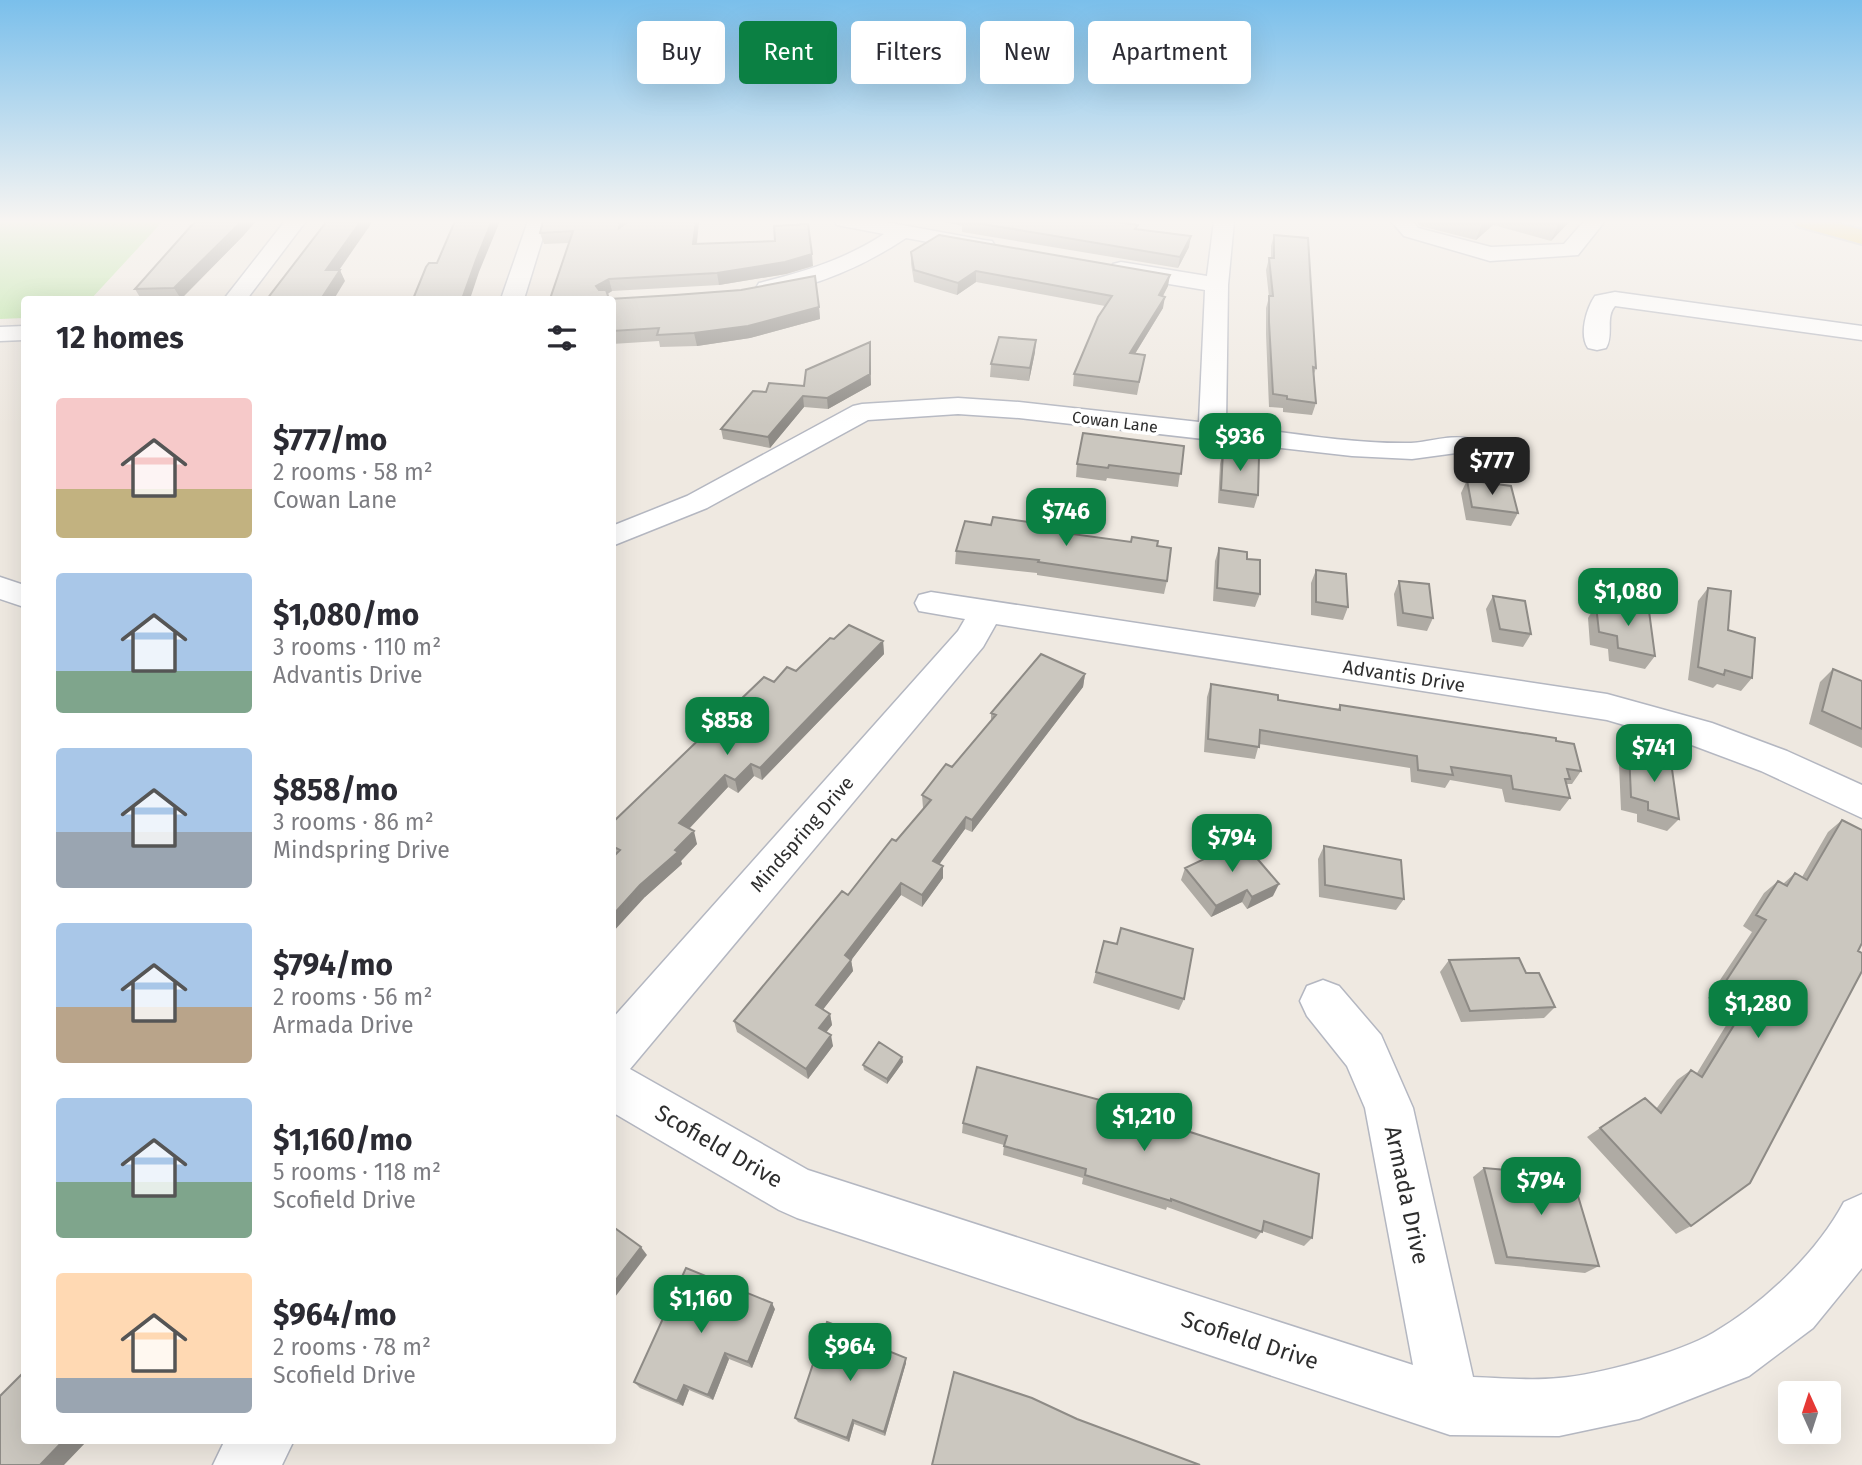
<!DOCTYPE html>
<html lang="en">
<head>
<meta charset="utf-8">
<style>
  body { margin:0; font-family:"Fira Sans",sans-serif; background:#f2f2f3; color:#2b2b33; height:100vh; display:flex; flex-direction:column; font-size:26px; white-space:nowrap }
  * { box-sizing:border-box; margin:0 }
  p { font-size:23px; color:#7c7c81 }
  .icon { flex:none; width:38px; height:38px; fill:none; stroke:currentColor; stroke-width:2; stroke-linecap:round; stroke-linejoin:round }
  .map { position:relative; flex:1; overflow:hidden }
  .details { position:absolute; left:21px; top:296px; width:595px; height:1148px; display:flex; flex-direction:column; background:#fff; border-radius:7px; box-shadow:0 7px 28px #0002 }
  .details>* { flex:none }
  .hud { position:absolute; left:637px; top:21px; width:665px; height:63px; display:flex; gap:14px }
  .needle { width:46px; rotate:357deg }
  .controls { position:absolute; left:1778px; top:1381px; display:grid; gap:14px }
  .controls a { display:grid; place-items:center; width:63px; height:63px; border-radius:7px; background:#fff; box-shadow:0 7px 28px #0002; font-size:35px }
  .price { position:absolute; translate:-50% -60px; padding:0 16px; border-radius:14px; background:#0b8043; color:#fff; font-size:23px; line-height:46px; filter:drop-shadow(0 2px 4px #0008) }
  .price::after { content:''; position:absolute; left:50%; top:42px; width:21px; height:16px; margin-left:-10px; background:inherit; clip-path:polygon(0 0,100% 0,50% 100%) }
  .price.on { background:#222; color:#fff }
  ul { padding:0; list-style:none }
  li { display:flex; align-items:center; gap:21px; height:175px; padding:0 35px }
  li span { display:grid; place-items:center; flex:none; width:196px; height:140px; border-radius:7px; color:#555 }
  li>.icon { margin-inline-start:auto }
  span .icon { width:84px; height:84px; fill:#fffc; stroke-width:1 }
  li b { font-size:30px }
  h2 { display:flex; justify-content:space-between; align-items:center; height:84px; padding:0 35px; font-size:30px }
  .pill { padding:0 24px; border-radius:7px; background:#fff; box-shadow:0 7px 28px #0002; font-size:24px; line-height:63px }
  .pill.on { background:#0b8043; color:#fff }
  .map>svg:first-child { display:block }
  .green { fill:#b6e59e }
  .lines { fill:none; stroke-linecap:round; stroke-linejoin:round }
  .minor-casing { stroke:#b4b7c1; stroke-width:3 }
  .major-casing { stroke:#c9c9c9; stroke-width:4 }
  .minor { fill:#fff; fill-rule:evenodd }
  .major { fill:#f2d163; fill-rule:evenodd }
  .wall { fill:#afaba4 }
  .shaded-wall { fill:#8e8b86 }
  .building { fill:#cbc7bf; stroke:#8e8b86; stroke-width:2 }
  .labels { text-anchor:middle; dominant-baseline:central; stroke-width:7; stroke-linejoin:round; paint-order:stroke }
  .far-street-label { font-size:16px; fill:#2e2e2e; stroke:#fff }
  .street-label { font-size:19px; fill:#2e2e2e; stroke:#fff }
  .near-street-label { font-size:23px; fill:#2e2e2e; stroke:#fff }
</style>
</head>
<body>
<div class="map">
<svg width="1862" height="1465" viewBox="0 0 1862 1465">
  <rect width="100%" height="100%" fill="#efe9e1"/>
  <!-- green -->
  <path class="green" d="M0 221H163L91 299H24V318L0 319Z"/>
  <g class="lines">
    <defs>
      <path id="minor" d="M285 221H306L247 299H224Z
        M528 221H548L524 299H501Z
        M834 221H880L984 240 992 241 995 246 992 251 984 252 906 238C862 267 819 285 767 295L759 293 756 288 759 283C806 271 842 261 884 234L837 225Z
        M1214 221H1234L1228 285 1226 425C1287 432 1350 444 1411 443 1431 442 1451 434 1471 439L1475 445 1471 451 1412 459 1352 456 1019 418 958 414 868 420 707 508 612 546V526L687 496 853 406 862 404 958 398 1019 402 1199 422 1205 290 1121 276 1113 274 1110 269 1113 264 1121 262 1207 276Z
        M1391 221H1413L1418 228 1491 247 1564 244 1584 221H1605L1578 255 1490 261 1404 236Z
        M1615 292 1862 326V340L1615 306C1605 317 1614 335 1606 348L1597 350 1588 348C1579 335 1586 309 1595 296Z
        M24 326V340L0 341V327Z
        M0 577 24 585V607L0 599Z
        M931 592 1607 694 1712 723 1787 751 1862 785V818L1761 771 1689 744 1607 720 996 624 983 647 630 1069 808 1170 1413 1365 1365 1108 1347 1066 1307 1016 1300 1001 1307 986 1323 980 1339 986 1381 1035 1413 1108 1473 1377C1501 1378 1531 1381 1559 1378 1597 1375 1679 1353 1713 1333 1763 1304 1817 1253 1844 1202L1862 1194V1268L1813 1328 1749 1376 1639 1419 1559 1436 1450 1435 797 1218 779 1210 612 1112V1019L958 631 965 619 919 611 915 603 919 595Z
        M225 1440H294L282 1465H213Z"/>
      <path id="major" d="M1794 221H1830L1862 230V244L1797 226Z"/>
    </defs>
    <!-- minor casing -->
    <use href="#minor" class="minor-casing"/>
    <!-- major casing -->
    <use href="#major" class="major-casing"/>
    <!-- minor -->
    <use href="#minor" class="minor"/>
    <!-- major -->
    <use href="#major" class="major"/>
  </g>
  <!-- wall -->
  <path class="wall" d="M543 221H625L624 224 629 221H699L697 244 813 266 786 274 719 285 612 291 608 294 609 299 819 307 820 319 750 338 697 346 660 347 659 341 612 344V299H550L569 243 544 244 540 233Z
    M940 221H1111L1189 247 1178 268 962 232V226Z
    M1416 221H1570L1551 241 1493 225 1476 240 1420 226Z
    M244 235 181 299H141L135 289Z
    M1274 235 1316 368 1314 374 1316 403 1312 415 1283 412V408L1269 407 1266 334V308L1269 297 1266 270 1269 258H1271V246Z
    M911 252 1168 286 1163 296V308L1135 354 1145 355 1137 395 1073 386 1074 374 1105 306 976 282 957 295 914 282 911 264Z
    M1035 352 1029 381 990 377 991 364Z
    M871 385 828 409 804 407 770 448 723 439 721 429 766 392 804 386Z
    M1184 446 1178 487 1107 478 1106 481 1076 477 1077 464Z
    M1223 451 1258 495 1254 508 1218 503 1220 464Z
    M1467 480 1518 513 1511 526 1466 520 1461 493Z
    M1072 534 1157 546 1167 581 1164 594 1037 575V573L955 564 956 551Z
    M1219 548 1260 594 1255 607 1213 601 1215 561Z
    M1316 570 1348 607 1343 620 1311 615V583Z
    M1399 581 1433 618 1427 631 1397 626 1394 594Z
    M1708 588 1752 678 1741 691 1717 684 1713 688 1688 680 1698 601Z
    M1493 596 1531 634 1523 647 1492 642 1486 609Z
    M1596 605 1619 610 1622 605 1655 656 1645 669 1609 661 1608 649 1590 645 1588 618Z
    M834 639 883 641 884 654 762 780 754 776 738 793 728 787 689 829 697 844 681 861 682 864 645 897 612 855V823L774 682 796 671Z
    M1833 669 1862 681V748L1809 724 1820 682Z
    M1085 674 1083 687 972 832 965 829 939 864 943 866V878L922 907 901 895 851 960 853 971 823 1009 830 1014 832 1025 826 1032 833 1046 808 1079 737 1032 734 1021 848 895 924 808H923L922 795 952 767 991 720V713Z
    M1211 684 1278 700 1338 709 1340 705 1556 741 1581 771 1572 784H1567L1570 798 1560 811 1505 802 1502 789 1450 780 1445 788 1411 782 1410 768 1259 744 1255 759 1204 752 1207 697Z
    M1629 751 1679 819 1667 831 1637 822V814L1621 810 1619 764Z
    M1842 820 1691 1226 1676 1234 1587 1137 1600 1128 1656 1109 1677 1080 1691 1070 1697 1073 1733 1014 1708 998 1752 932 1743 926 1764 893 1778 881 1783 884 1795 873 1802 877 1828 832Z
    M1324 846 1404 899 1396 910 1319 897 1318 859Z
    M1185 868 1273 896 1247 909 1242 902 1211 917 1181 880Z
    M1104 941 1184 999 1179 1010 1093 983Z
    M1449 960 1555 1007 1544 1018 1461 1022 1440 972Z
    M902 1057 903 1062 887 1084 864 1070 863 1065Z
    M963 1123 1181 1129 1312 1238 1304 1246 1262 1231 1256 1239 1167 1207 1166 1210 1082 1184 1083 1178 1003 1155 1004 1145 962 1133Z
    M1484 1168 1599 1266 1585 1273 1495 1264 1473 1177Z
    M775 1309 752 1368 729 1359 713 1400 689 1390 683 1406 640 1388 634 1382Z
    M874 1345 906 1358V1363L885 1436 854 1424 849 1442 798 1422 795 1418Z"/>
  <!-- shaded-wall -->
  <path class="shaded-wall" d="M242 221H256L244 235 181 299 174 288Z
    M361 221H373L331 282 326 270Z
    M492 221H500L479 272 470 299H462L476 260Z
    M620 221H625L622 239 619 228Z
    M696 221H699L695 256 693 244Z
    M1483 221H1494L1493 225 1476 240Z
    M1560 221H1570L1551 241Z
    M1191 236 1189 247 1178 268 1180 257Z
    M812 254 813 266 786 274 719 285 717 273Z
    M340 270 345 281 334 299H321Z
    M976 271V282L957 295 958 283Z
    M1170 275 1168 286 1157 307 1159 295Z
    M609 279 612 291 599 298 596 286Z
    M1165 297 1163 308 1128 365 1130 353Z
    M819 307 820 319 750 338 697 346 694 333Z
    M1036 340 1035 352 1029 381 1030 368Z
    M870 342 871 385 828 409 827 398Z
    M803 396 804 407 770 448 768 437Z
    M883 641 884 654 762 780 760 768Z
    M1085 674 1083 687 972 832V820Z
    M751 764 754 776 738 793 735 780Z
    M725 775 728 787 683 835 679 823Z
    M966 817 965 829 933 873V861Z
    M694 831 697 844 681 861 682 864 645 897 612 933V916L640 885Z
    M943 866V878L922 907V895Z
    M901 883V895L846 967 845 955Z
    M1279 884 1273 896 1247 909 1252 897Z
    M1247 890 1242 902 1211 917 1216 906Z
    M851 960 853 971 818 1016 816 1005Z
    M830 1014 832 1025 821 1039 819 1028Z
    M831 1035 833 1046 808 1079 806 1069Z
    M902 1057 903 1062 887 1084V1079Z
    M641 1247 647 1255 612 1301V1285Z
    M772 1303 775 1309 752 1368 748 1362Z
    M725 1353 729 1359 713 1400 708 1395Z
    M906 1358V1363L885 1436 884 1432Z
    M684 1385 689 1390 683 1406 677 1401Z
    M853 1420 854 1424 849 1442 847 1438Z
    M64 1440H88L64 1465H40Z"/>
  <!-- building -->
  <path class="building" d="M197 221H242L174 288 135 289 191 226Z
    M327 221H361L326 270H340L321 299H267Z
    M455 221H492L476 260 462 299H413L426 267 429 263H437Z
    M543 221H620L619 228 629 221H696L693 244 775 241 774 226 808 224 812 254 785 262 717 273 609 279 596 286 599 290H606L609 299 675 295 741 290 815 276 819 307 748 326 694 333 657 335 659 328 612 331V299H550L573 231 540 233Z
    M965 221H1111L1138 225 1135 229 1191 236 1180 257Z
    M939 235 1170 275 1159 295 1165 297 1130 353 1145 355 1139 382 1074 374 1098 317 1112 296 976 271 958 283 914 270 911 252Z
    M1274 235 1308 238 1316 368 1313 367 1316 403 1287 399V396L1273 394 1269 322V296H1273L1269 258H1274Z
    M999 337 1036 340 1030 368 991 364Z
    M870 342V374L827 398 803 396 768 437 721 429 753 391 766 392 769 383 804 386 806 370Z
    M1083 433 1184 446 1181 474 1109 465 1108 468 1077 464Z
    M1223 451 1259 456 1258 495 1221 490Z
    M1467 480 1511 486 1518 513 1472 507Z
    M993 517 1073 528 1072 534 1131 542 1132 537 1158 541 1157 546 1171 548 1167 581 1038 562 1039 560 956 551 965 521 991 525Z
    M1219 548 1247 552V559L1260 560V594L1217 588Z
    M1316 570 1346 574 1348 607 1316 602Z
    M1399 581 1429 584 1433 618 1403 613Z
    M1708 588 1731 591 1728 630 1755 638 1752 678 1725 670 1724 675 1698 667Z
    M1493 596 1525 601 1531 634 1500 629Z
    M1596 605 1622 610V605L1649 611 1655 656 1618 648 1617 636 1599 632Z
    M849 625 883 641 760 768 751 764 735 780 725 775 679 823 694 831 675 850 678 852 640 885 612 916V858L620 850 612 846V823L764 677 774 682 787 667 796 671 830 638 834 639Z
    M1041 654 1085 674 972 820 966 817 933 861 943 866 922 895 901 883 845 955 851 960 816 1005 830 1014 819 1028 831 1035 806 1069 734 1021 842 891 848 895 892 839 896 841 931 800 922 795 946 764 952 767 996 715 991 713Z
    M1833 669 1862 681V729L1822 711Z
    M1211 684 1278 695V700L1340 710V705L1556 738V741L1574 744 1581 771 1567 769 1570 779H1565L1570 798 1513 789 1511 776 1451 767 1453 775 1418 770 1417 756 1260 730 1259 747 1208 739Z
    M1629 751 1671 762 1679 819 1648 810V802L1631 797Z
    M1842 820 1862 830V943L1858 951 1862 953V971L1750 1183 1691 1226 1600 1128 1645 1098 1661 1113 1691 1070 1702 1077 1747 1004 1722 987 1766 920 1756 915 1778 881 1787 886 1795 873 1807 880Z
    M1242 841 1279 884 1252 897 1247 890 1216 906 1185 868Z
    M1324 846 1401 860 1404 899 1325 885Z
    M1121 928 1193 949 1184 999 1096 972 1104 941 1117 944Z
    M1519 958 1526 973H1539L1555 1007 1470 1011 1449 960Z
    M879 1042 902 1057 887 1079 863 1065Z
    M977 1067 1182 1122 1181 1129 1319 1174 1312 1238 1264 1221 1262 1232 1171 1199V1201L1085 1175 1086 1169 1004 1146 1007 1136 963 1123Z
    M1484 1168 1572 1176 1599 1266 1507 1257Z
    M612 1226 641 1247 612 1285Z
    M686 1268 772 1303 748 1362 725 1353 708 1395 684 1385 677 1401 634 1382Z
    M827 1322 873 1339 871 1344 906 1358 884 1432 853 1420 847 1438 795 1418Z
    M24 1372V1440H64L40 1465H0V1396Z
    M954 1372 1032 1398 1077 1419 1200 1465H932Z"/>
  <!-- sky -->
  <linearGradient id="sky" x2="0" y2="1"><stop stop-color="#7abfeb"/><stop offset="0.52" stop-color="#f8f5f2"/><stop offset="1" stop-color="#f8f5f2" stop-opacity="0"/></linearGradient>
  <rect width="1862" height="426" fill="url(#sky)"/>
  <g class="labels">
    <!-- far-street labels -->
    <g class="far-street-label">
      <text transform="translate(1115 422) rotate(7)">Cowan Lane</text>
    </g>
    <!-- street labels -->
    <g class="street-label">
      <text transform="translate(1404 676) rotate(9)">Advantis Drive</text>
      <text transform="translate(802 834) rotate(-49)">Mindspring Drive</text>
    </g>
    <!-- near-street labels -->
    <g class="near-street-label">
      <text transform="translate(719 1146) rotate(30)">Scofield Drive</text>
      <text transform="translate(1407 1195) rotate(78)">Armada Drive</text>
      <text transform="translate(1250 1340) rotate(18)">Scofield Drive</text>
    </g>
  </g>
</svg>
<div class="controls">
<a><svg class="needle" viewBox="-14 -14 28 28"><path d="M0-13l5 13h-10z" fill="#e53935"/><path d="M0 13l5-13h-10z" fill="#7c7c81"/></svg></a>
</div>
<b class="price" style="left:1240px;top:473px">$936</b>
<b class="price on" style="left:1492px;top:497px">$777</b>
<b class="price" style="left:1066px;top:548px">$746</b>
<b class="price" style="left:1628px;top:628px">$1,080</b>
<b class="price" style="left:727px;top:757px">$858</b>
<b class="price" style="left:1654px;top:784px">$741</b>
<b class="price" style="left:1232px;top:874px">$794</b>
<b class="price" style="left:1758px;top:1040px">$1,280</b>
<b class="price" style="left:1144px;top:1153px">$1,210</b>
<b class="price" style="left:1541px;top:1217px">$794</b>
<b class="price" style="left:701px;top:1335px">$1,160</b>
<b class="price" style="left:850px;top:1383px">$964</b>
<div class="hud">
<a class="pill">Buy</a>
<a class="pill on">Rent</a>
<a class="pill">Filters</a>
<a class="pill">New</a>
<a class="pill">Apartment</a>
</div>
<section class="details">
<h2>12 homes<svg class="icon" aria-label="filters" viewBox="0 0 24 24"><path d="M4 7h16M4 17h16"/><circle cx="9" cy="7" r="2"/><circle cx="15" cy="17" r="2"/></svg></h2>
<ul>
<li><span style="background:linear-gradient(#f6c9c9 65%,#c2b280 0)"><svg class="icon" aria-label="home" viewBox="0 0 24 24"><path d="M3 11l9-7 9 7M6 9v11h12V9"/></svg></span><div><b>$777/mo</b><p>2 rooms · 58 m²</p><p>Cowan Lane</p></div></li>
<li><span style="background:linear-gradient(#a9c7e8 70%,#7fa58c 0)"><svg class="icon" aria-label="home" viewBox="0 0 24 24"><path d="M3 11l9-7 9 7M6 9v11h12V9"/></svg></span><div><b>$1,080/mo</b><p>3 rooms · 110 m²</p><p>Advantis Drive</p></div></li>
<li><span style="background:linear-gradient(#a9c7e8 60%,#9aa5b1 0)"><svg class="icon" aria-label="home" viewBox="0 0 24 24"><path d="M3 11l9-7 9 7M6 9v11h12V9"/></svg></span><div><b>$858/mo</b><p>3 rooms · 86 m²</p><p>Mindspring Drive</p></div></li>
<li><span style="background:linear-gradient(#a9c7e8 60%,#b9a48a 0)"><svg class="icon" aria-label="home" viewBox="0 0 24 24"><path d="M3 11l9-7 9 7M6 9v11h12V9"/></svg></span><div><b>$794/mo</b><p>2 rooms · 56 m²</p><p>Armada Drive</p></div></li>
<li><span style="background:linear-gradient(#a9c7e8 60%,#7fa58c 0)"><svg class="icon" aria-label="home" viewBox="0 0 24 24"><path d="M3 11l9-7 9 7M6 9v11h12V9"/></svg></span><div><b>$1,160/mo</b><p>5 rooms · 118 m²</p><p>Scofield Drive</p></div></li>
<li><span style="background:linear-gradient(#ffd9b3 75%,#9aa5b1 0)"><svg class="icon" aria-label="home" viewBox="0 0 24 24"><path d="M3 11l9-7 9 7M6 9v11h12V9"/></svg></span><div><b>$964/mo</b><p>2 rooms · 78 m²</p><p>Scofield Drive</p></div></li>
</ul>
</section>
</div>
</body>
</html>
